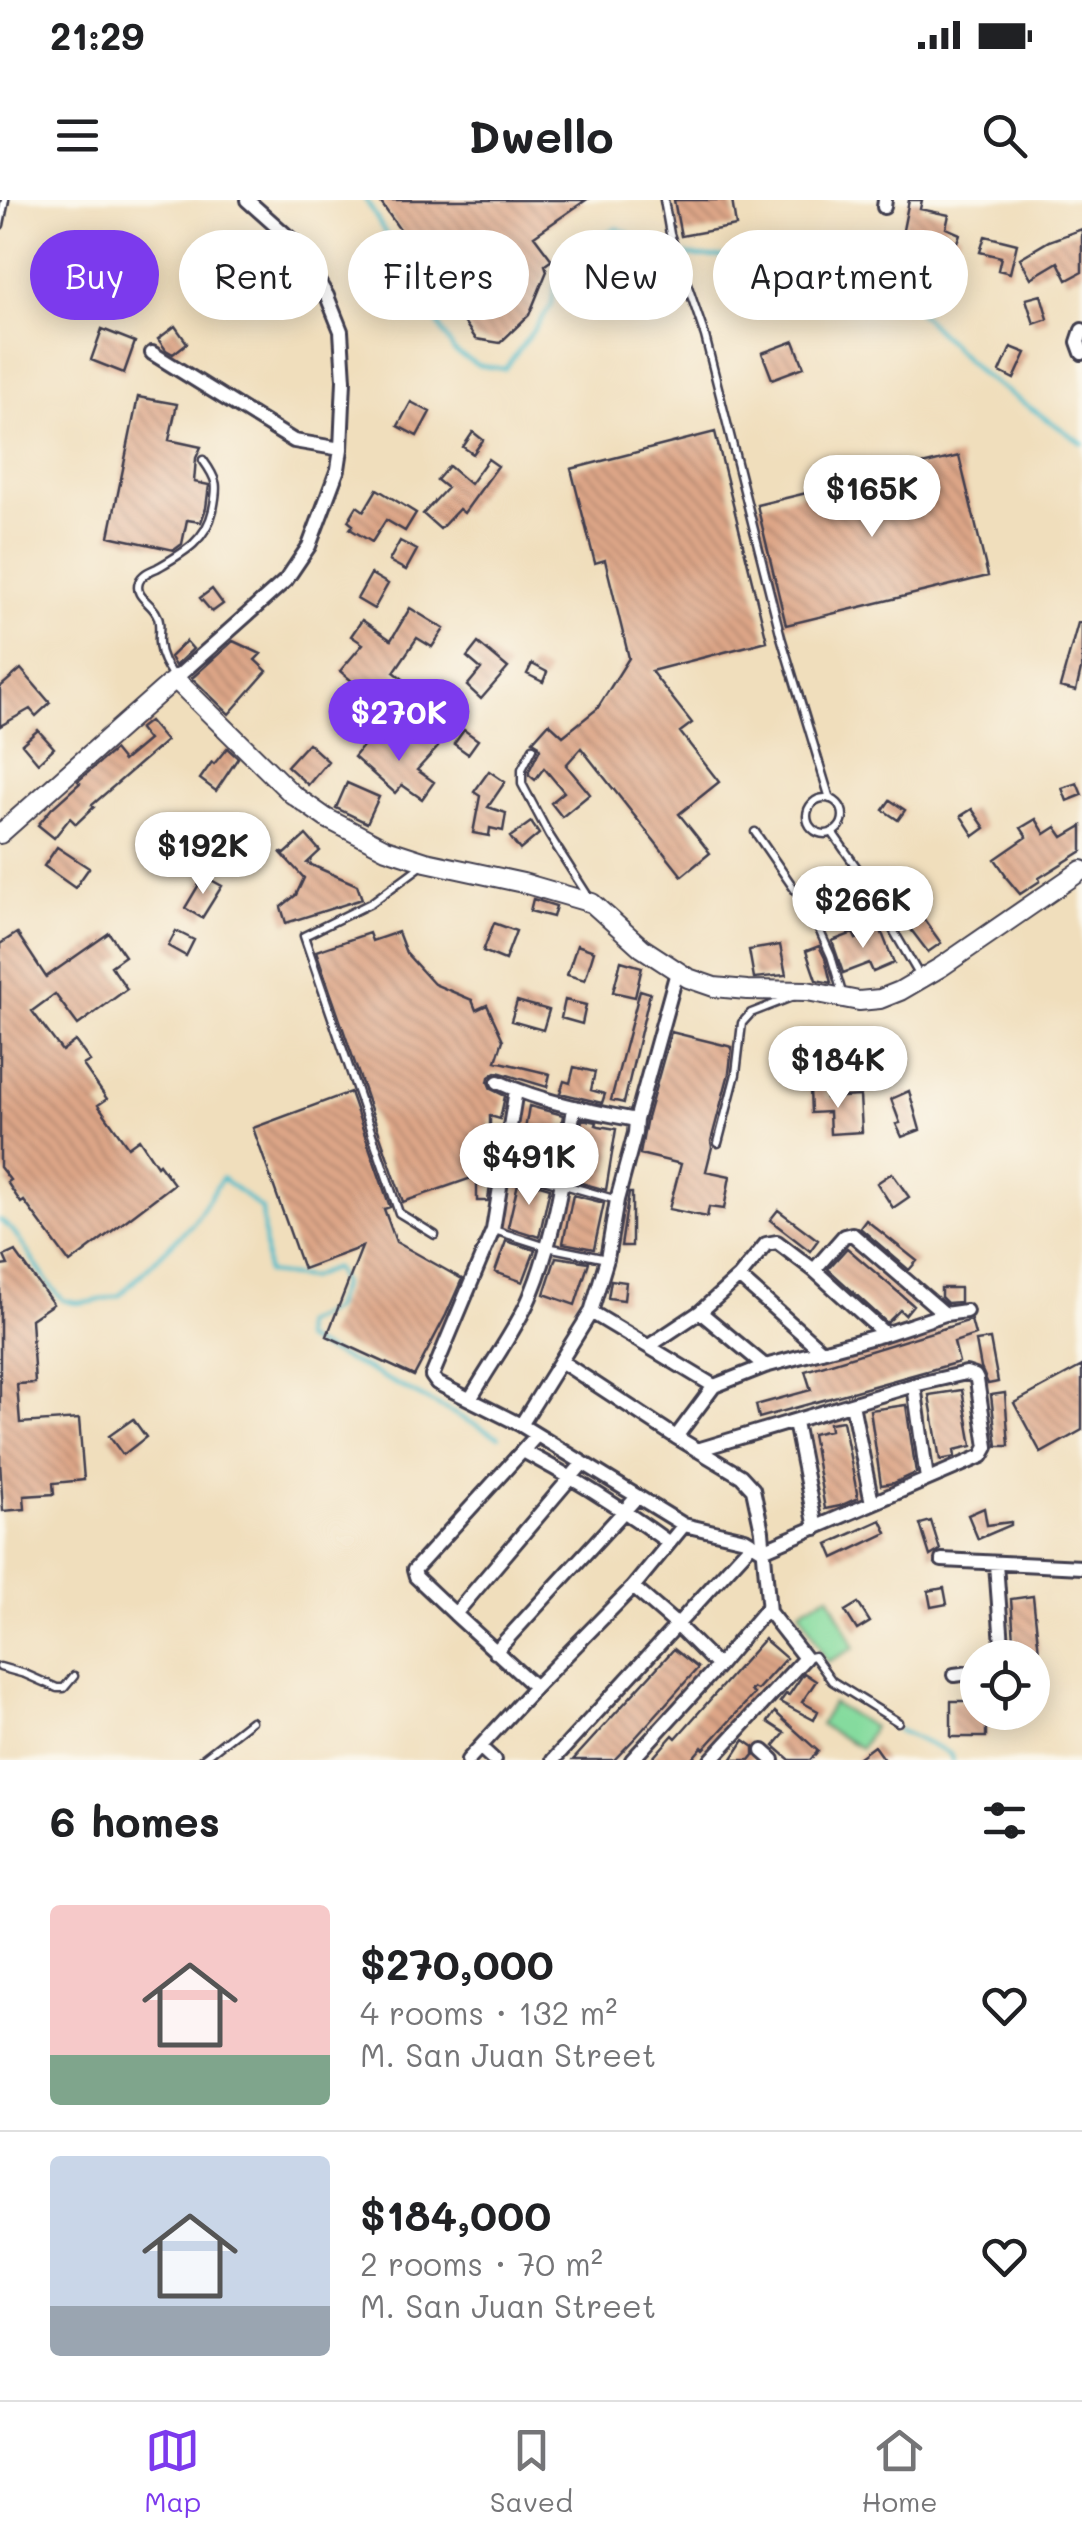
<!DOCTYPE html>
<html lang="en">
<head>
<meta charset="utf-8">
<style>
  body { margin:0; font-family:Mali,sans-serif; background:#f6f6f6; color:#202124; height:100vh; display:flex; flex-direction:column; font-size:38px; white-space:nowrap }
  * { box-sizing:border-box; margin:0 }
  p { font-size:32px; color:#757577 }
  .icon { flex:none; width:55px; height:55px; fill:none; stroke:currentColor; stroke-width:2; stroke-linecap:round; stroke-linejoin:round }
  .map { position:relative; height:1560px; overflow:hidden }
  .side { display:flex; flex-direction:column; background:#fff; flex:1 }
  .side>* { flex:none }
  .banner { position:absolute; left:30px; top:30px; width:1022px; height:90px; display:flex; gap:20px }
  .fabs { position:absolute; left:960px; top:1440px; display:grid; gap:20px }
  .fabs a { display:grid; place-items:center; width:90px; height:90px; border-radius:50%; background:#fff; box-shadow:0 5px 25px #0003; font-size:50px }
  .price { position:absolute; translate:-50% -85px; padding:0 22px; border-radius:35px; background:#fff; color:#222; font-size:32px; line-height:65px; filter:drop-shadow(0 2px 5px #0008) }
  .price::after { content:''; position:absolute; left:50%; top:60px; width:30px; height:22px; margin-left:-15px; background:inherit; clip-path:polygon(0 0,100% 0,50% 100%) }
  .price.on { background:#7c3aed; color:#fff }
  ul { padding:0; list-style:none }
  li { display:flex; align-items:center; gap:30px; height:250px; padding:0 50px }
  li+li { border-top:2px solid #e0e0e0 }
  li span { display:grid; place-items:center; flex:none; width:280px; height:200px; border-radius:10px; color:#555 }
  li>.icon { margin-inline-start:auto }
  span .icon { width:120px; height:120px; fill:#fffc; stroke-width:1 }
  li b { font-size:42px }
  h2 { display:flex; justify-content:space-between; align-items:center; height:120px; padding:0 50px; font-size:42px }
  .chip { padding:0 35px; border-radius:45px; background:#fff; box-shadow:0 5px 25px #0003; font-size:35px; line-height:90px }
  .chip.on { background:#7c3aed; color:#fff }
  .status { display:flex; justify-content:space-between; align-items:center; height:70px; padding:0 50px; background:#fff; direction:ltr }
  .status svg { height:28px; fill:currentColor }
  header { display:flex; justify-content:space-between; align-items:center; height:130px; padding:0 50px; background:#fff; font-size:45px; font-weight:800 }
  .menu { display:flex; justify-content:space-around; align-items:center; height:140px; border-top:2px solid #e0e0e0; background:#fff; font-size:28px; color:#757577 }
  .menu a { display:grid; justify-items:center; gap:5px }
  .menu .on { color:#7c3aed }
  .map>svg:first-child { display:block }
  .park { fill:#85db9e; stroke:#547e6c; stroke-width:2.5 }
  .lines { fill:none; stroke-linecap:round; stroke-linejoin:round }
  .stream { stroke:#50bcca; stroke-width:4 }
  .building { fill:url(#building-back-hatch) }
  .lane-casing { stroke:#413e4e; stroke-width:11 }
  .street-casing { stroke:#413e4e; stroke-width:18 }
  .secondary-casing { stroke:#413e4e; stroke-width:22 }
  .lane { stroke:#fff; stroke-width:6 }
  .street { stroke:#fff; stroke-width:12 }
  .secondary { stroke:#fff; stroke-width:18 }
</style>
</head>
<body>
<div class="status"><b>21:29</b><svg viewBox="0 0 49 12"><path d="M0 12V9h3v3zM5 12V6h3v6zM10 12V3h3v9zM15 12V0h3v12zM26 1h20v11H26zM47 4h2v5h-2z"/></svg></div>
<header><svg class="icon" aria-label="menu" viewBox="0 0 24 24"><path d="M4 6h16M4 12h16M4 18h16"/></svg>Dwello<svg class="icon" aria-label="search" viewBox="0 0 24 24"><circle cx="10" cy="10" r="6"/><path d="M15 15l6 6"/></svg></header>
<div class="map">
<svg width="1082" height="1560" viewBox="0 0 1082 1560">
  <defs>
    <pattern id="building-back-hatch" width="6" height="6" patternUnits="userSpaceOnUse" patternTransform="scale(2.5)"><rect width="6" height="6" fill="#dda687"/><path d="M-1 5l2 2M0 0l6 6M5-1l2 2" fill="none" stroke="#b38770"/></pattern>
  </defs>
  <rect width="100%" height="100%" fill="#fbf7ec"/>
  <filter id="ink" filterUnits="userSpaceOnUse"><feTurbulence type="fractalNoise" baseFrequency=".01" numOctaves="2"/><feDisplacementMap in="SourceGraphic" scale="20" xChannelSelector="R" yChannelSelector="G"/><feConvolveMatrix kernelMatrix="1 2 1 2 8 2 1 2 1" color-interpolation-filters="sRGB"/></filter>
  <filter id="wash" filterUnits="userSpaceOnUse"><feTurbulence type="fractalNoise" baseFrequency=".0048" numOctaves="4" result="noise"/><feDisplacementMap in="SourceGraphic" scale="40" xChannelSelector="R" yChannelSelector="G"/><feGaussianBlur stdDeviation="2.25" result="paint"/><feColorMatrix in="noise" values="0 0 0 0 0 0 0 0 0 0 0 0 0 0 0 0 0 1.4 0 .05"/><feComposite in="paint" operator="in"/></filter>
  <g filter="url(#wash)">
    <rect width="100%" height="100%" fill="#f0debc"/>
    <!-- park -->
    <path class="park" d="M829 1395 855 1448 827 1462 800 1410Z
      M832 1503 873 1527 861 1548 820 1525Z"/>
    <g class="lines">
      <!-- stream -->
      <path class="stream" d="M366 0 454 151 477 165 505 169 551 106 554 87 583 43 617 28 665 50 698 57 822 56 875 68 981 174 1082 243
        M0 1020 14 1032 49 1084 63 1100 75 1103 92 1102 120 1095 194 1022 222 978 262 1009 267 1073 309 1078 334 1068 342 1083 333 1109 302 1124 303 1140 367 1169 499 1237
        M898 1530 950 1554 953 1560"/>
    </g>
    <g id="blocks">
      <!-- building -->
      <path class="building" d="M379 0H586L534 36 552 60 545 65 547 71 529 115 500 143 476 139Z
        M674 0H732L736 26 681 36Z
        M909 0H922L920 9 949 15 946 28 960 34 954 50 927 38 925 45 901 40Z
        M1082 29V72L1067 80 1058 62 1031 78 1020 58 1049 41Z
        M985 36 1017 44 1010 73 998 70 1001 57 980 52Z
        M1041 95 1048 119 1034 124 1026 99Z
        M175 126 187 143 173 154 166 150 158 139Z
        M102 129 135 142 124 173 91 160Z
        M794 141 804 167 772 179 762 153Z
        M1011 147 1026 153 1014 179 1000 172Z
        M138 197 177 204 169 240 201 247 196 258 194 282 209 285 206 308 201 322 187 320 182 344 174 350 109 336Z
        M411 202 430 212 417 236 398 226Z
        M473 232 483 240 473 254 463 247Z
        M715 232 767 441 651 471 692 523 680 532 719 582 679 614 710 653 682 676 581 548 566 565 590 594 562 617 551 603 564 592 544 568 535 580 529 575V571L540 549 538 544 533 541 549 523 563 536 597 509 629 458 605 360 595 363 571 269Z
        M959 256 988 376 786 425 757 305Z
        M488 259 498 266 464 313 459 309 440 329 423 314 447 288 437 280 449 266 470 284Z
        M377 289 416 313 405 331 386 320 372 342 350 329 353 325 348 321 357 306 364 311Z
        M400 341 417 350 406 370 389 361Z
        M371 374 388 384 374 409 357 399Z
        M212 389 223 404 212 412 200 398Z
        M410 408 444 429 432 447 417 438 394 472 407 482 390 506 367 490 365 492 340 471 363 444 351 436 362 420 391 440Z
        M1078 423H1082V465L1076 491 1060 487Z
        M186 441 193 449 175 466 170 457Z
        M233 441 261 454 255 460 267 471 229 514 192 478Z
        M478 443 508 468 481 499 467 486 481 469 467 457Z
        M532 464 547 472 543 482 527 474Z
        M21 469 50 503 36 516 30 509 0 526V487Z
        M149 521 166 541 92 605 94 607 76 624 70 618 54 638 38 625 52 608 80 583 78 581 114 550 123 561 148 540 139 529Z
        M38 530 54 548 38 563 22 544Z
        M464 530 478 540 468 554 454 544Z
        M423 533 438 547 417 570 434 582 422 599 402 585 395 593 354 557 373 534 397 554 408 542 412 545Z
        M308 543 328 561 308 585 287 566Z
        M227 548 238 558 216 591 200 579 212 562 214 564Z
        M489 571 505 582 488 607 506 613 503 631 490 628 489 636 473 633 480 596 474 592Z
        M347 583 379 597 367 623 336 608Z
        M1077 583 1082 595 1067 601 1062 588Z
        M890 600 905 610 898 620 883 610Z
        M972 609 985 628 974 636 961 616Z
        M1036 619 1045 634 1056 627 1063 637 1082 626V651L1039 678 1040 681 1020 694 1005 676 1006 675 995 659 1027 637 1021 628Z
        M531 622 539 634 520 650 510 637Z
        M306 635 320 651 307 663 357 685 362 699 286 723 281 707 296 695 304 678 280 652 285 654Z
        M57 647 89 668 75 688 44 666Z
        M892 675 941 743 928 752 877 685Z
        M204 676 222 686 202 718 185 708Z
        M846 691 856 704 826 728 819 713Z
        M533 699 556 706 553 717 530 711Z
        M494 723 516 731 505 760 483 751Z
        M880 728 894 763 873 772 869 763 843 773 832 741 853 733 856 739Z
        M176 731 194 740 186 756 168 746Z
        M398 732 406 753 434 784 472 800 476 810 487 805 503 840 496 861 550 874 547 887 501 873 496 872 489 877 488 882 491 889 505 896 500 919 490 916V984L488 1001H477V976L403 1002 316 751 369 733 372 741Z
        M17 733 46 777 109 733 125 756 111 766 127 789 78 825 55 794 32 811 62 851 75 841 90 861 83 865 107 899 98 905 128 947 139 939 157 966 159 964 174 984 70 1063 24 1001 21 1003 7 982 10 980 0 967V744Z
        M577 745 594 751 585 780 567 775Z
        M780 745 786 775 754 778 749 750Z
        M819 746 825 758 831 783 816 780 806 751Z
        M621 761 642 767 635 797 613 792Z
        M640 790 650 793 624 903 611 900Z
        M565 800 586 805 582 824 561 818Z
        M517 801 549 810 543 830 511 821Z
        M671 832 732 847 729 873 711 941 712 947 706 971 730 976 724 1009 709 1007 707 1017 669 1009 681 964 640 954 646 922Z
        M574 867 595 872 591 890 605 894 602 903 560 893 564 881 570 883Z
        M825 888 826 898 860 896 862 932 830 934 829 912 811 913 810 889Z
        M909 891 920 930 902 937 896 924 900 923 891 899Z
        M350 892 390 1007 384 1009 396 1042 462 1079 446 1115 414 1176 327 1136 362 1047 303 1069 253 928Z
        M529 906 563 915 553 975 519 965Z
        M582 919 597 922 596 925 599 926 616 929 606 990 574 981Z
        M892 973 909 997 893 1008 877 983Z
        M519 979 550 988 539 1037 508 1027Z
        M629 993H632V1046H621Z
        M573 995 604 1003 594 1049 563 1043Z
        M778 1010 818 1040 810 1051 770 1020Z
        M866 1020 917 1061 909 1070 860 1028Z
        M506 1041 535 1050 523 1082 495 1072Z
        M847 1048 913 1105 905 1115 900 1110 887 1123 828 1069Z
        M15 1051 53 1104 31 1119 35 1183 17 1184 20 1223 79 1219 84 1280 53 1283 54 1294 24 1296 25 1309 3 1311 0 1262V1066L8 1065 4 1056Z
        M556 1057 589 1062 575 1105 544 1094Z
        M611 1080 626 1082 624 1100 608 1098Z
        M941 1088H960V1102L947 1103 941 1097Z
        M971 1120 975 1135 954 1142 959 1162 759 1218 756 1205 811 1190 805 1171Z
        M990 1139 998 1182 988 1184 981 1168 976 1141Z
        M1082 1166V1230L1041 1253 1014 1203Z
        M962 1190 972 1246 954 1250 955 1257 940 1260 929 1195Z
        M1005 1193 1009 1246H997L991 1195Z
        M906 1205 916 1273 894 1283 881 1285 870 1210Z
        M133 1219 146 1237 123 1255 109 1236Z
        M843 1221 858 1298 840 1306 825 1309 812 1234 830 1230 829 1223Z
        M984 1308 987 1325 1011 1322V1325L978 1339 968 1315Z
        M881 1320 887 1333 834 1358 828 1344Z
        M931 1321 940 1350 930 1356 920 1324Z
        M944 1388 947 1404 931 1407 928 1391Z
        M1033 1396 1039 1452 1015 1453 1011 1399Z
        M858 1403 870 1422 857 1430 845 1411Z
        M764 1439 786 1458 757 1490 753 1488 750 1491 754 1494 704 1549 702 1547 691 1560H651L673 1535 676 1538Z
        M674 1449 698 1468 637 1536 614 1560H573Z
        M804 1473 816 1481 802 1502 818 1511 814 1520 780 1502 786 1494 789 1495Z
        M951 1501H978V1512H986V1537H951Z
        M775 1512 818 1551 810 1560H790L774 1546 785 1533 768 1522Z
        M744 1540 754 1547V1555L750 1560H731Z
        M874 1546 884 1560H855Z"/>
    </g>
  </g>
  <g filter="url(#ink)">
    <use href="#blocks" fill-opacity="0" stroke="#413e4e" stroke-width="2.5"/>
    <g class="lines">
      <defs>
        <path id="lane" d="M664 0 670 34 705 136 781 437 830 599
          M0 25 5 0
          M174 478C167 467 160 457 159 443 158 433 162 422 156 413 150 402 134 396 139 382 142 374 150 371 157 368 183 353 206 341 213 310 218 285 218 281 203 260
          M533 548 522 569V584L549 635 588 696
          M807 616a18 18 0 1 1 36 0a18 18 0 1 1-36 0Z
          M755 632 813 716 831 756 842 793
          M832 632 857 668 921 778
          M421 666 371 703 304 736 399 1013 435 1035
          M718 943 736 874 742 823 751 813 792 797
          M505 968 617 1000
          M494 1030 547 1047 607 1059
          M805 1458 814 1456 832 1481 898 1522
          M0 1467 25 1474 57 1488H64L74 1476
          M201 1560 251 1521"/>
        <path id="street" d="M884 7 885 0
          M1082 130 1078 142 1082 153
          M152 153 294 241 341 249
          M175 479 286 380 309 346 338 269 341 249 344 180 341 131 327 96 294 42 247 0
          M677 772 636 920 635 933 617 1000 607 1059 591 1112 521 1225 684 1325 745 1339 763 1350 982 1256 987 1247 977 1180 975 1176 966 1173 914 1185 697 1250
          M498 882C542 902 589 911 636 920
          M516 890 493 1030 432 1176 437 1183 521 1225
          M739 1077 822 1151
          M591 1112 714 1186
          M700 1112 765 1166
          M945 1114 966 1111
          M649 1146 700 1112 739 1077 766 1044 777 1042 814 1070 885 1134
          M562 1162 676 1237 741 1276 753 1289 762 1331 769 1412 805 1458 711 1560
          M914 1185 927 1279
          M471 1198C489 1166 516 1130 530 1097 555 1037 564 972 574 908
          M852 1204 872 1303
          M795 1222 816 1328
          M676 1237 714 1186 765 1166 885 1134 945 1114 852 1034 844 1036 814 1070
          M523 1251C574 1278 621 1308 668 1342
          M942 1360 1082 1367
          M996 1364 1003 1458
          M633 1387 677 1425 718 1466
          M455 1414 416 1377 414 1370 537 1235
          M495 1452 637 1297
          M954 1475 978 1472
          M535 1487 455 1414 583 1263
          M480 1547 494 1560
          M763 1551 773 1560
          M468 1560 535 1487 633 1387 684 1325
          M553 1560 752 1343
          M632 1560 718 1466 768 1407"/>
        <path id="secondary" d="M0 634 175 479 292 594 326 618 386 649 426 662 523 683 592 703 642 748 688 778 714 787 747 790 807 791 859 801 880 799 900 791 941 767 1082 670"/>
      </defs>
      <!-- lane casing -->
      <use href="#lane" class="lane-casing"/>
      <!-- street casing -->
      <use href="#street" class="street-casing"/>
      <!-- secondary casing -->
      <use href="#secondary" class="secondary-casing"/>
      <!-- lane -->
      <use href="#lane" class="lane"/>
      <!-- street -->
      <use href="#street" class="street"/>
      <!-- secondary -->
      <use href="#secondary" class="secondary"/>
    </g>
  </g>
</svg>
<div class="fabs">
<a><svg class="icon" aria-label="locate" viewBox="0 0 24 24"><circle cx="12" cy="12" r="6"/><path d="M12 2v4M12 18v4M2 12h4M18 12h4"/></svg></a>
</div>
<b class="price" style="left:872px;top:340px">$165K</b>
<b class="price on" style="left:399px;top:564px">$270K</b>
<b class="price" style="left:203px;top:697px">$192K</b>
<b class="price" style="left:863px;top:751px">$266K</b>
<b class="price" style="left:838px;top:911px">$184K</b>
<b class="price" style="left:529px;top:1008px">$491K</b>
<div class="banner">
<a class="chip on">Buy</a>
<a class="chip">Rent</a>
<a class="chip">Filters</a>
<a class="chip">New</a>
<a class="chip">Apartment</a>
</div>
</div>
<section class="side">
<h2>6 homes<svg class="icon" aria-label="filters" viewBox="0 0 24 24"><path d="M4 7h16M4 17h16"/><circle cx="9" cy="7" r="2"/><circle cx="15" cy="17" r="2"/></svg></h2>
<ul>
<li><span style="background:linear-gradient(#f6c9c9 75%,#7fa58c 0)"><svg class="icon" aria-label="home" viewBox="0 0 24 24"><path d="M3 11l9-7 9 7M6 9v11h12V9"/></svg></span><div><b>$270,000</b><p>4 rooms · 132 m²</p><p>M. San Juan Street</p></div><svg class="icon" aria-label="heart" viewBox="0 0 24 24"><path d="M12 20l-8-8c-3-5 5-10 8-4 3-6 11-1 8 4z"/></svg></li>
<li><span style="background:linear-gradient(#c9d6e8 75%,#9aa5b1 0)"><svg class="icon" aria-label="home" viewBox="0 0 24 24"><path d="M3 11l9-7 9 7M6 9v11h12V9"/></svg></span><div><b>$184,000</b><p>2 rooms · 70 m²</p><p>M. San Juan Street</p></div><svg class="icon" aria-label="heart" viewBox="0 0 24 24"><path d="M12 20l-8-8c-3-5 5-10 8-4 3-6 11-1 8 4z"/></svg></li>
</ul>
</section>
<nav class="menu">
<a class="on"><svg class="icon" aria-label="map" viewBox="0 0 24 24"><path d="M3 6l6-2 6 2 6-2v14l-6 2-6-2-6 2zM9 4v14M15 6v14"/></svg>Map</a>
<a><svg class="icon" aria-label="saved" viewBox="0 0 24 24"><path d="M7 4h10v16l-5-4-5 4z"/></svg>Saved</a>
<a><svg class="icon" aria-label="home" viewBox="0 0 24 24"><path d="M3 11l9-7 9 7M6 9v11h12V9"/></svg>Home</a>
</nav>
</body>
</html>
